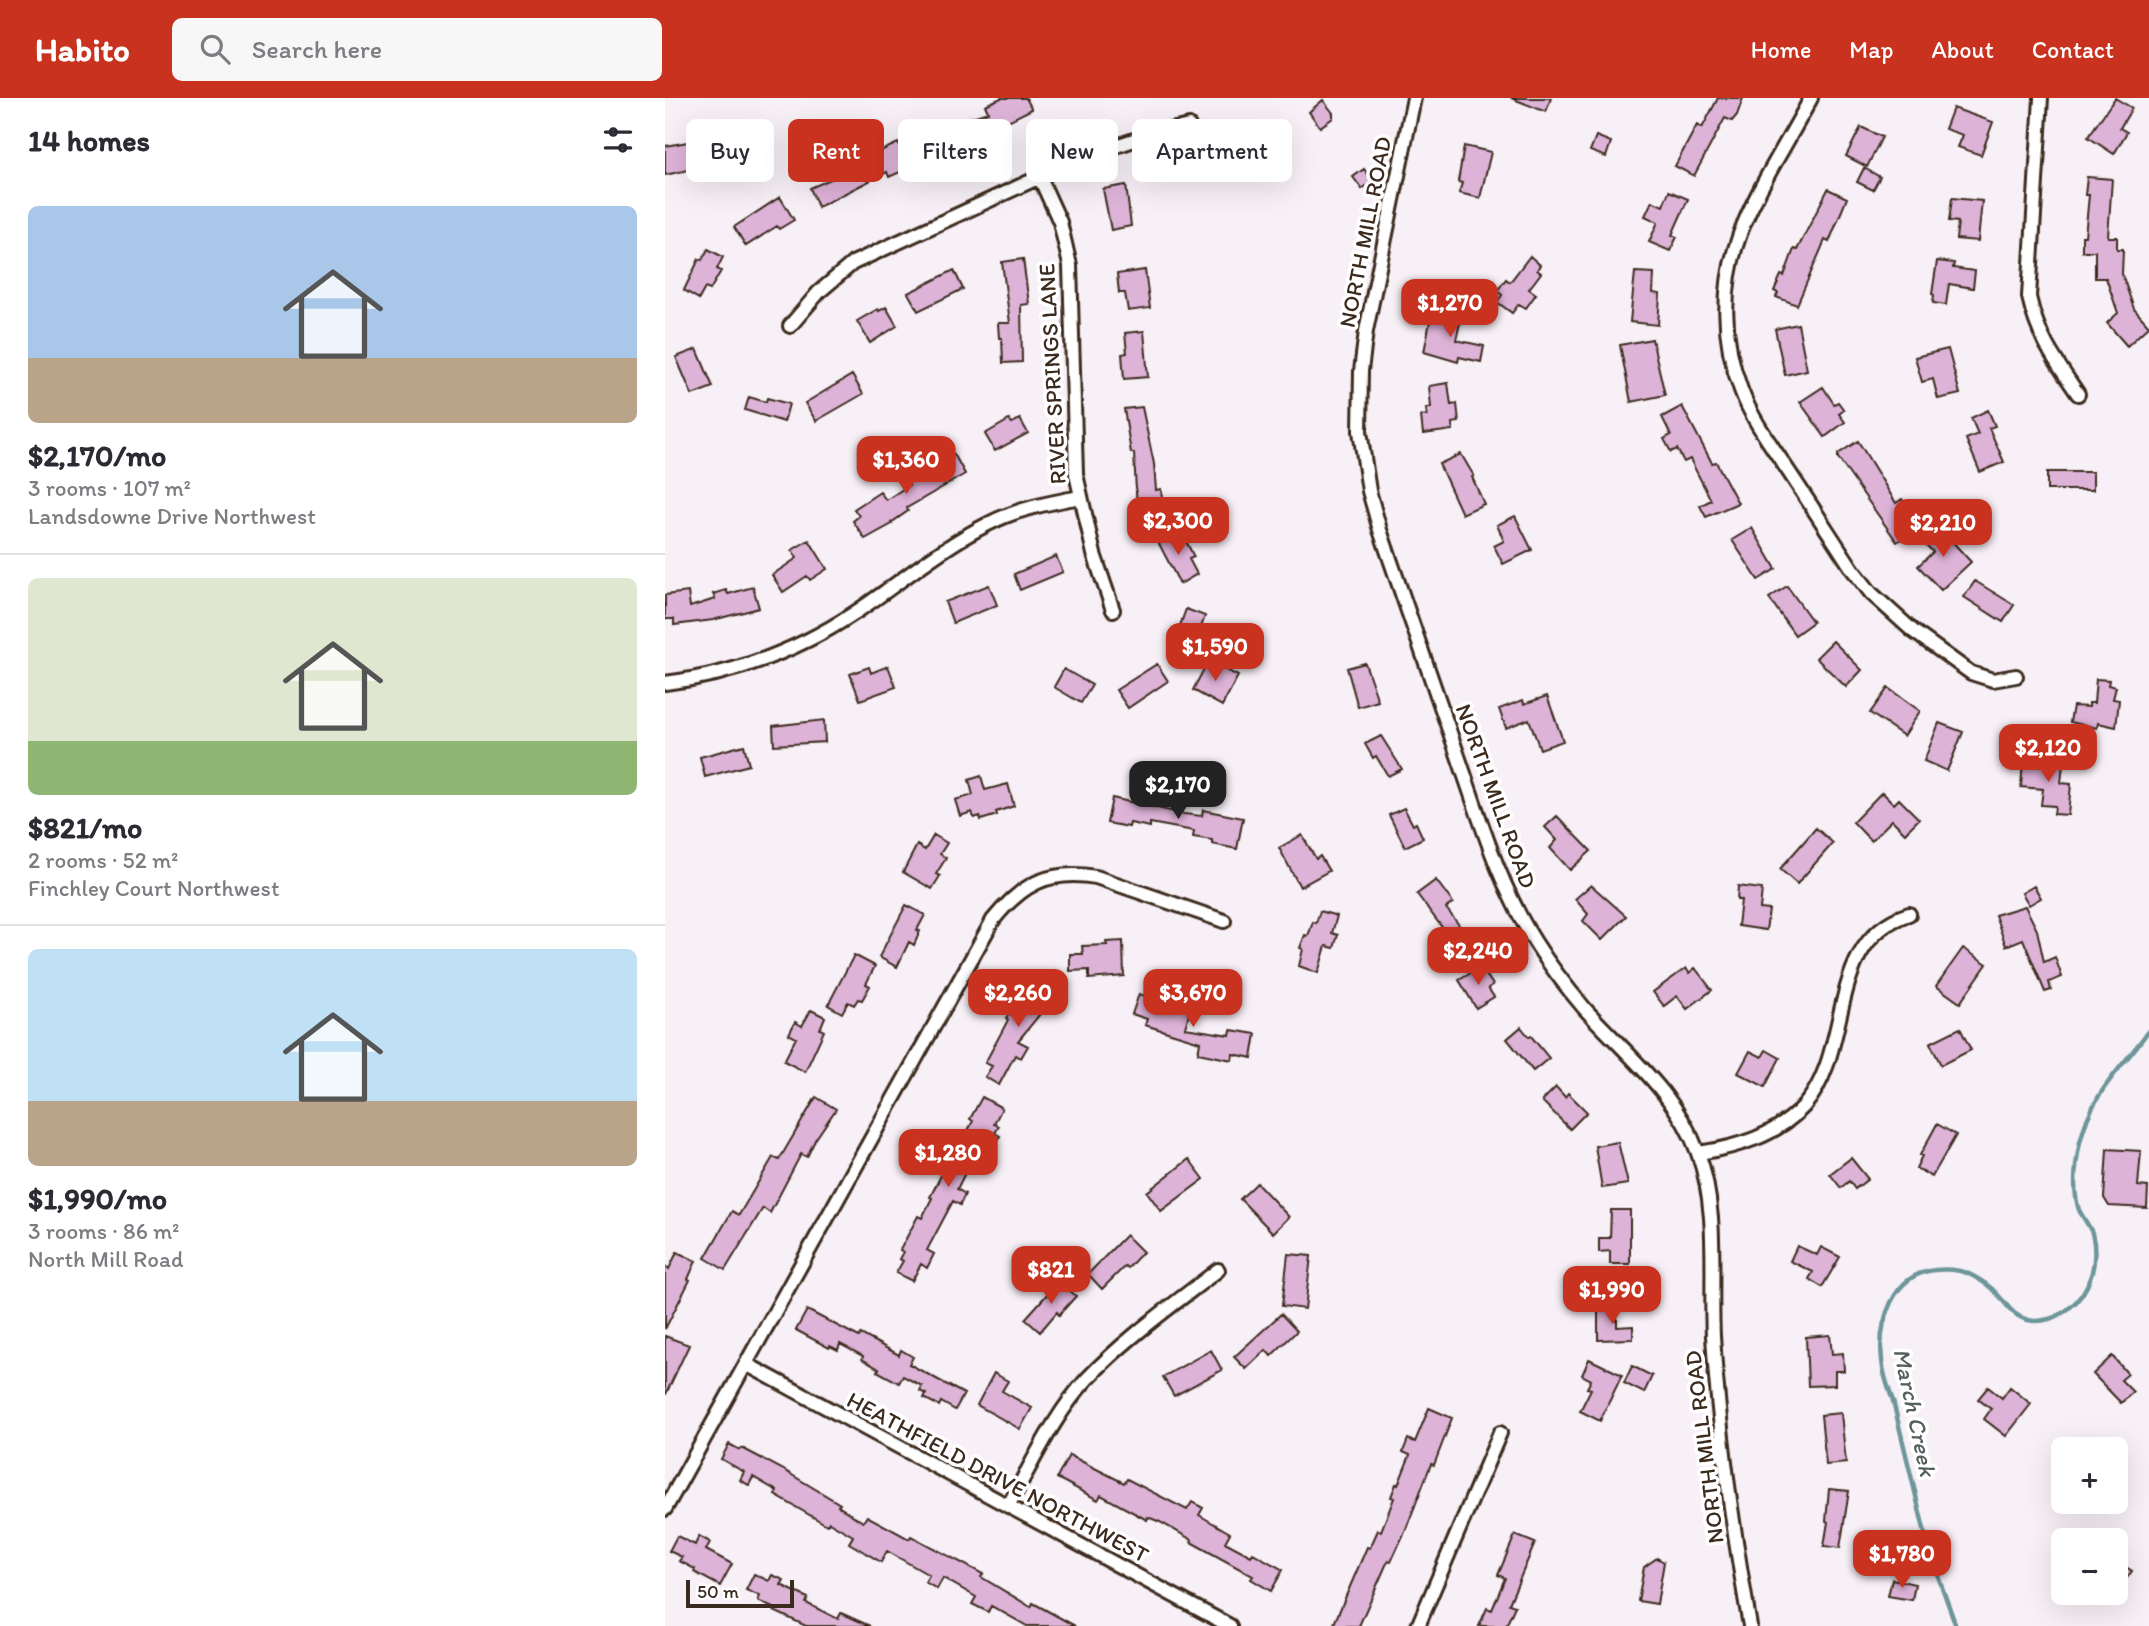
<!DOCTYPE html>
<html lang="en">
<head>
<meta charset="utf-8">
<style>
  body { margin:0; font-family:Itim,sans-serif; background:#f7f7f7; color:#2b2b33; height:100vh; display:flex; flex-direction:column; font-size:26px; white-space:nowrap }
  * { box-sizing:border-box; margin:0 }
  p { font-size:23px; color:#7c7c81 }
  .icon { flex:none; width:38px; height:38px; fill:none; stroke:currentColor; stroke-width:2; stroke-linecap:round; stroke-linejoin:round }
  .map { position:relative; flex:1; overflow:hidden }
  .side { display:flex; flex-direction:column; background:#fff; width:665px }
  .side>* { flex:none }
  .top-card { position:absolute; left:21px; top:21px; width:665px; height:63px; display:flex; gap:14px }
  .fabs { position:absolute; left:1386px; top:1339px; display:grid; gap:14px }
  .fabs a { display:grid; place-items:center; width:77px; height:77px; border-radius:10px; background:#fff; box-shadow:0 7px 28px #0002; font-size:35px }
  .scale { position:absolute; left:21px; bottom:18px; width:108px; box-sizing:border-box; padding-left:7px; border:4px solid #3b2a1e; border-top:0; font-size:19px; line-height:24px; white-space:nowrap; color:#3b2a1e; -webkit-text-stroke:5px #fff; paint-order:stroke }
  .price { position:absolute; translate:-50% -60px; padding:0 16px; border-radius:14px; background:#c8321e; color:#fff; font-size:23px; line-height:46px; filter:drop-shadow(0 2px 4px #0008) }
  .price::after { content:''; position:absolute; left:50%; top:42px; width:21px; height:16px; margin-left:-10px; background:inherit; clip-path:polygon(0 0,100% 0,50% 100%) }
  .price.on { background:#222; color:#fff }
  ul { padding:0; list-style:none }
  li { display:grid; align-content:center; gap:14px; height:371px; padding:0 28px }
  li+li { border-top:2px solid #e1e1e2 }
  li span { display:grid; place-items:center; height:217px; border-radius:10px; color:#555 }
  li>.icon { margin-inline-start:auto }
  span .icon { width:126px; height:126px; fill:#fffc; stroke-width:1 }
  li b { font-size:30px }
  h2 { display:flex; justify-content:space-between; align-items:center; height:84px; padding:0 28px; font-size:30px }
  .tag { padding:0 24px; border-radius:10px; background:#fff; box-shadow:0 7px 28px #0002; font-size:24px; line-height:63px }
  .tag.on { background:#c8321e; color:#fff }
  header { display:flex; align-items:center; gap:42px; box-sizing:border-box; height:98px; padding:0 35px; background:#c8321e; color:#fff }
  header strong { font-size:33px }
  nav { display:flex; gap:38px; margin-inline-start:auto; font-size:24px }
  .search { width:490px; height:63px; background:#f7f7f7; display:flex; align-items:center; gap:18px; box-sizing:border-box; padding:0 24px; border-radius:10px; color:#7c7c81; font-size:26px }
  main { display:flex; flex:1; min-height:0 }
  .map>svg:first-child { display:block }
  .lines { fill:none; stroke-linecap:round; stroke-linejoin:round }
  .stream { stroke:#6d969a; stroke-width:4.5 }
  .building { fill:#deb3d8; stroke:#3b2a1e; stroke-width:2 }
  .minor-casing { stroke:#3b2a1e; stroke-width:18 }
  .minor { stroke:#fff; stroke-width:12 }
  .labels { text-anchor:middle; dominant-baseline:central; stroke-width:7; stroke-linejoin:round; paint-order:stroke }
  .street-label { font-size:23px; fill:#3b2a1e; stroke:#fff }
  .water-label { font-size:24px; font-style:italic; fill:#54605c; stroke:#fff }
</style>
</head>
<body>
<header>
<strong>Habito</strong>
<div class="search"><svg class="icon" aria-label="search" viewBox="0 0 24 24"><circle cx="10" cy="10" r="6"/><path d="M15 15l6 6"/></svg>Search here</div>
<nav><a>Home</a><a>Map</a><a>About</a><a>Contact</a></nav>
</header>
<main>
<section class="side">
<h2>14 homes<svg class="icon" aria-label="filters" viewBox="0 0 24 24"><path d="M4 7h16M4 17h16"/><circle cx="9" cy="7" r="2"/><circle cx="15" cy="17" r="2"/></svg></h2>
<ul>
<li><span style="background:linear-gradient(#a9c7e8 70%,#b9a48a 0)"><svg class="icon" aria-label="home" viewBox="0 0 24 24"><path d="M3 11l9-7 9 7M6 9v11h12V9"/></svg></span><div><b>$2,170/mo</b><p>3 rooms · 107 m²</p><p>Landsdowne Drive Northwest</p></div></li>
<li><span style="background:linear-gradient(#dfe7d0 75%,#8fb573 0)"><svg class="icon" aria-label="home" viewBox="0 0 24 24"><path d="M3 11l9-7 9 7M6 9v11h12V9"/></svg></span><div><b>$821/mo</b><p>2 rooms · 52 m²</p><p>Finchley Court Northwest</p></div></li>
<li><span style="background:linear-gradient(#bfe0f5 70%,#b9a48a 0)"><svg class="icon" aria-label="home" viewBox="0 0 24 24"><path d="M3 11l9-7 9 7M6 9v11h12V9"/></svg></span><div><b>$1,990/mo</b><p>3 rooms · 86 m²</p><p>North Mill Road</p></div></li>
</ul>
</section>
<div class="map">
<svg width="1484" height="1528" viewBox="0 0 1484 1528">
  <rect width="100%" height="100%" fill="#f8f0f7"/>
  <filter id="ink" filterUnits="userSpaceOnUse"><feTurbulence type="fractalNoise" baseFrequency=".0143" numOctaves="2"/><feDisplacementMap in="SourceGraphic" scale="14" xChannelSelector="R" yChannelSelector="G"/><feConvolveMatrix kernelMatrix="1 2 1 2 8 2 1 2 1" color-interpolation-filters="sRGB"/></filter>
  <g filter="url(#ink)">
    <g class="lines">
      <!-- stream -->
      <path class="stream" d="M1291 1528 1265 1456 1228 1303C1223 1289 1218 1277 1217 1262 1213 1225 1227 1176 1270 1172 1282 1171 1295 1171 1306 1177 1314 1181 1326 1189 1332 1196 1342 1206 1347 1218 1363 1222 1377 1225 1392 1220 1403 1211 1426 1194 1434 1162 1427 1135 1424 1127 1418 1120 1414 1112 1407 1092 1411 1063 1415 1044 1427 993 1456 972 1484 932"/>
    </g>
    <!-- building -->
    <path class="building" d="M336 0H361L367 11 315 37 318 46 273 60 266 39 291 31 289 25 323 14 320 7Z
      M846 0H886L881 14Z
      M1053 0H1078L1072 17 1067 23 1060 20 1029 78 1010 68 1032 27 1037 30Z
      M1450 0 1467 10 1455 30 1462 34 1449 56 1423 39Z
      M658 2 668 15V20L655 29 644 14Z
      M1288 10 1328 24 1316 57 1293 49 1298 37 1280 31Z
      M1196 29 1217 39 1202 69 1181 58Z
      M931 38 946 44 941 59 925 53Z
      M23 44 28 71 0 77V48Z
      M233 45 244 70 224 79 222 74 153 109 145 90 201 66 198 61Z
      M799 48 826 54 815 100 794 95 797 85 793 84Z
      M1199 70 1215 79 1208 92 1192 84Z
      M699 71 708 83 697 91 688 79Z
      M1422 79 1447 81 1443 139H1452V151H1458L1457 176 1469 211 1484 228 1462 248 1442 225 1453 215 1441 180H1430V153H1417V138H1420L1424 97H1420Z
      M461 87 466 128 446 132 438 91Z
      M1163 91 1182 100 1164 144 1160 142 1132 207 1111 199 1113 195 1109 193 1116 177 1119 178 1129 151 1132 152Z
      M1004 93 1023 101 1007 137 1012 139 1005 153 984 144 993 124 980 118 987 103 998 108Z
      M115 99 129 122 114 131 112 128 81 148 69 129Z
      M1287 100 1317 103 1313 143 1291 141 1293 124 1284 123Z
      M43 151 58 159 52 171 56 173 45 192 40 190 34 201 19 192 34 161 37 162Z
      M865 158 875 167 872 172 876 175 864 191 871 196 861 210 854 206 847 215 832 204 837 197 832 193 841 181 845 184Z
      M358 161 364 206 356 207 357 264 338 265 337 240H334L333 225H345L337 164Z
      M1272 163 1289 165 1288 170 1310 173 1308 190 1284 186 1281 207 1268 205 1269 197 1267 196Z
      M289 172 298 191 253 213 243 195Z
      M480 172 485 210 463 213 460 195H454L452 176Z
      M970 174 989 175 988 195 995 196 993 227 965 224Z
      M221 209 232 228 205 245 192 223 213 211 214 213Z
      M771 210 797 216 791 242 819 248 816 264 794 259 793 264 759 254 766 218 770 219Z
      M1133 226 1142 272 1120 277 1110 231Z
      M479 233 483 279 459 281 457 256 462 255 460 235Z
      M987 241 1000 297 966 304 955 247Z
      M32 251 48 289 27 297 11 259Z
      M1283 251 1295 296 1273 301 1268 281 1257 284 1250 259Z
      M187 277 198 296 151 323 140 305Z
      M783 285 786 307 792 306 794 324 787 325 788 332 758 336 756 318 762 317 761 311 766 309 764 288Z
      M1158 289 1169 306 1173 304 1179 312 1174 316 1180 324 1160 339 1135 304Z
      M84 299 101 304 102 300 124 306 119 324 80 312Z
      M1017 308 1047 365 1051 364 1073 405 1041 419 1035 408 1046 402 1025 361 1019 364 1012 351 1006 354 999 341 1006 337 997 319Z
      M477 309 489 366 491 392 496 391 498 411 472 413 469 355H466L459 311Z
      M1323 312 1330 328 1324 330 1339 364 1315 374 1301 341 1313 336 1306 320Z
      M355 321 363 335 330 353 320 336 344 322 347 325Z
      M1193 343 1231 405 1237 401 1247 414 1241 419 1250 432 1232 444 1173 360V356Z
      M289 356 300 376 242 410 243 413 226 425 227 426 200 441 188 423 194 418 189 411 215 394 221 402 244 387 241 381 277 358 279 362Z
      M796 356 809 378 807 379 819 406 797 416 774 366Z
      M1382 374H1428V392H1382Z
      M850 418 867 452 838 466 829 448 839 443 832 427Z
      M1273 428 1306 464 1276 492 1253 468 1268 454 1257 443Z
      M1087 430 1111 471 1093 482 1067 442Z
      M505 432 513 447 521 443 529 459 524 461 532 476 515 486 491 440Z
      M144 442 162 471 145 482 142 478 118 494 107 477 132 460 127 452Z
      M391 458 398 474 355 492 349 476Z
      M1310 483 1349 507 1338 524 1299 499Z
      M324 487 332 507 288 525 280 504Z
      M1122 488 1148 524 1130 537 1104 500Z
      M88 489 94 510 48 522 9 527V521H0V497L23 494 25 509 50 501 48 496 61 492 63 496Z
      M521 511 540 518 525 560 506 553Z
      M1168 543 1197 572 1181 589 1151 560Z
      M543 563 573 578 557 608 528 592Z
      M700 565 713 603 693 609 682 570Z
      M492 566 503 583 463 610 451 592Z
      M223 568 231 589 195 602 185 576 204 569 206 575Z
      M399 571 427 587 416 605 389 589Z
      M1431 581 1444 582 1443 587 1451 589 1448 601 1454 602 1451 629 1433 625 1432 630 1405 624 1408 608 1424 609V605H1429Z
      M1223 590 1255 613 1239 638 1205 615Z
      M882 598 898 643 875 651 864 621 841 630 834 611 858 602 859 606Z
      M159 622 160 644 109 647 108 628Z
      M1274 625 1298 634 1282 673 1259 663Z
      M716 638 737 671 723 678 711 658 708 660 700 646Z
      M79 647 84 667 40 679 35 659Z
      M1358 662 1398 666 1396 685 1406 686 1403 717 1389 716 1390 708 1376 707 1378 691 1356 689Z
      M316 678 320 692 343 686 349 708 331 714 332 717 316 722 315 718 309 720 307 714 295 718 290 702 308 697 304 682Z
      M1217 694 1229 706 1234 701 1254 721 1240 735 1227 722 1206 743 1188 724Z
      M470 698 484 701 483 708 519 716 537 718 538 712 578 720 572 751 547 746V742L528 739 529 733 485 725V729L465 725 464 729 442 725 447 700 469 705Z
      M739 710 748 727 751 725 758 740 740 749 724 717Z
      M892 718 926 753 905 772 885 750 892 742 880 729Z
      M1151 730 1168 745 1132 786 1115 771Z
      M269 737 282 745 275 756 281 760 271 776 275 778 267 791 238 774 252 747 260 752Z
      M637 737 651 761 655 758 664 773 635 789 614 750Z
      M771 782 788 805 781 810 797 831 785 840 752 796Z
      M926 787 961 818 937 842 918 823 923 816 910 801Z
      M1073 788 1097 791 1095 811 1104 812 1101 832 1073 828 1076 802H1072Z
      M1369 788 1376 800 1364 807 1357 795Z
      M241 807 260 817 252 832 255 833 249 847 244 844 232 869 214 859Z
      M1360 808 1372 832 1379 864 1390 859 1397 879 1384 884 1386 892 1380 894 1358 841 1341 848 1330 817Z
      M655 813 672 818 667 835 673 837 669 850 661 848 653 875 634 868 638 851 635 850 640 837 643 838 648 824 651 825Z
      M458 843 459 878 424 881V872L405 873V856H418L417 848 442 847 441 844Z
      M1298 850 1322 866 1295 905 1271 888Z
      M189 857 210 868 201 886 205 888 197 902 193 901 189 907 183 904 177 915 163 907Z
      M816 869 828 887 823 890 829 899 811 910 794 882Z
      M1021 870 1024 875 1030 870 1047 892 1022 911 1012 898 999 908 988 894Z
      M374 878 393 894 353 943 363 948 356 960 350 957 334 987 320 979 327 968 320 965 343 922 341 920Z
      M474 896 500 904 501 901 526 909 520 930 565 937 566 932 591 936 587 960 568 956 567 962 533 955 535 944 480 927 482 921 467 916Z
      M146 912 160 919 155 931 159 933 140 974 119 963 131 940 124 936 130 924 137 928Z
      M856 929 864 939 866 938 884 960 868 973 842 941Z
      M1295 930 1306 952 1276 967 1265 945Z
      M1101 952 1115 960 1100 989 1073 975 1085 953 1097 959Z
      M891 989 900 999 903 995 922 1014 905 1031 877 1003Z
      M151 999 171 1011 150 1042 142 1059 136 1056 105 1115 98 1110 60 1172 40 1160 67 1113 74 1117 108 1059 114 1062Z
      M317 999 337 1010 329 1026 334 1028 330 1035 335 1038 329 1049 319 1044 311 1060 308 1059 292 1091 300 1096 295 1107 288 1103 262 1152 269 1156 262 1170 256 1166 247 1183 231 1175 238 1163 234 1161 238 1154 235 1152 253 1118 257 1120 267 1100 265 1099 286 1058 289 1059 308 1023 305 1021Z
      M1272 1026 1291 1037 1267 1079 1251 1070 1257 1058 1255 1057Z
      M953 1044 963 1086 937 1090 930 1048Z
      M1442 1051 1476 1053 1473 1088 1483 1089 1482 1110 1444 1108 1439 1100Z
      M1186 1060 1203 1081 1190 1091 1184 1083 1176 1090 1165 1076Z
      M524 1061 539 1081 496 1113 482 1094Z
      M592 1085 624 1119 608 1135 575 1101Z
      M946 1112H965V1166H945V1153L934 1154V1140H945Z
      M461 1137 478 1154 463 1170 460 1168 437 1191 423 1176Z
      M1132 1148 1152 1157 1156 1149 1175 1159 1157 1189 1144 1181 1148 1174 1125 1163Z
      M12 1154 31 1163 23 1181 25 1182 0 1231V1168L4 1171Z
      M623 1156 646 1158 640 1211 617 1208Z
      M394 1183 411 1198 394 1217 392 1214 375 1234 360 1221Z
      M933 1209H952V1229L968 1228V1241L933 1242Z
      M142 1212 194 1239 196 1236 234 1257 236 1252 248 1259 244 1266 299 1296 290 1312 276 1304 274 1308 259 1300 261 1296 255 1293 257 1288 238 1278 234 1285 212 1273 214 1271 197 1261 198 1258 175 1246 173 1252 165 1248 164 1250 131 1232Z
      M616 1216 632 1233 606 1258 601 1252 581 1271 569 1259Z
      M1165 1237 1167 1256 1178 1255 1179 1273H1170V1287L1143 1288 1141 1239Z
      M0 1238 24 1247 1 1296H0Z
      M546 1252 557 1272 509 1298 498 1279Z
      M1447 1258 1463 1276 1456 1282 1468 1294 1456 1305 1428 1276Z
      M924 1261 957 1277 935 1323 915 1313 926 1291 922 1290 926 1282 917 1277Z
      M967 1268 987 1278 979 1295 959 1285Z
      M329 1275 343 1283 337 1293 367 1310 355 1331 312 1307Z
      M1323 1289 1337 1300 1345 1289 1366 1306 1341 1338 1319 1321 1326 1311 1313 1301Z
      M764 1310 787 1320 769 1367 766 1366 741 1431 726 1464 724 1463 721 1467 694 1528H668L702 1449 705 1450 713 1432 716 1433 729 1400 726 1399 731 1386 733 1387 745 1357 738 1354 743 1341 750 1344Z
      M1176 1315 1181 1365 1161 1367 1156 1317Z
      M64 1346 75 1352 77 1350 117 1371 175 1406 173 1408 198 1424 202 1418 244 1441 246 1438 318 1476 316 1479 366 1509 368 1505 410 1528H362L326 1508 323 1514 307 1506 311 1499 278 1480 272 1491 260 1484 264 1477 222 1453 216 1464 184 1445 188 1438 164 1424 162 1427 110 1397 112 1393 88 1379 84 1387 75 1382 79 1374 56 1361Z
      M404 1357 459 1385 462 1381 522 1412 527 1404 538 1410 534 1417 565 1435 560 1444 586 1458 588 1455 618 1472 606 1493 586 1481 588 1478 526 1444 527 1442 495 1424 483 1419 482 1422 436 1397 433 1402 392 1380Z
      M1164 1391 1184 1393 1175 1450 1159 1448 1163 1424 1161 1423Z
      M850 1437 870 1445 844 1506 850 1508 841 1528H814L822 1510 827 1512 840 1480 833 1477Z
      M12 1438 30 1447 34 1438 45 1444 41 1452 67 1466 55 1488 29 1474 30 1471 14 1463 17 1459 4 1453Z
      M992 1460 999 1464 992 1506 973 1503 979 1469Z
      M1451 1462 1467 1473 1451 1495Z
      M89 1476 104 1483 107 1477 119 1482 116 1487 143 1500 141 1505 173 1521 176 1515 205 1528H141L109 1513 110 1511 93 1503 95 1498 81 1492Z
      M1227 1481 1250 1486 1247 1502 1223 1498Z"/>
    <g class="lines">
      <defs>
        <path id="minor" d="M749 0 701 233 696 273 695 333 704 393 715 432C741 507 767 582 793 658 815 721 834 787 870 844 885 868 902 890 920 911 961 956 1012 996 1033 1055 1054 1112 1045 1179 1048 1238 1054 1336 1068 1432 1085 1528
          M1146 0C1124 42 1091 92 1075 136 1056 187 1057 242 1076 292 1087 322 1107 348 1124 374 1146 407 1167 440 1188 472L1206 495 1248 533 1306 575 1328 582 1351 578
          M1376 0 1364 199C1373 240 1390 262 1413 296
          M375 80 395 124 405 167 411 376 429 456 448 512
          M125 228 154 194 188 165 418 59 487 36 524 28
          M0 585C50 579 97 565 143 542 207 511 259 458 323 426 352 411 383 405 415 399
          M1034 1055C1072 1049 1111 1038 1139 1008 1189 952 1160 842 1244 816
          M81 1266 565 1528
          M343 1408C367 1366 389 1317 422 1281 461 1240 508 1207 553 1172
          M0 1411 328 822C357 786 384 771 431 779L559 823
          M753 1528 835 1335"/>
      </defs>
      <!-- minor casing -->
      <use href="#minor" class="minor-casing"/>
      <!-- minor -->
      <use href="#minor" class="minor"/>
    </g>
  </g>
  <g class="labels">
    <!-- street labels -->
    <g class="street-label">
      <text transform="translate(700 134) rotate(-79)">NORTH MILL ROAD</text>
      <text transform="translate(387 276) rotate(-93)">RIVER SPRINGS LANE</text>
      <text transform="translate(831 698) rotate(70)">NORTH MILL ROAD</text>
      <text transform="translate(1039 1349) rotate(-97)">NORTH MILL ROAD</text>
      <text transform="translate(333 1379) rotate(28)">HEATHFIELD DRIVE NORTHWEST</text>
    </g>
    <!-- water labels -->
    <g class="water-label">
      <text transform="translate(1250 1314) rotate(78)">March Creek</text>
    </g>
  </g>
</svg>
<div class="fabs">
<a>+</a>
<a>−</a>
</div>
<div class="scale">50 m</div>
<b class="price" style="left:785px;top:241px">$1,270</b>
<b class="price" style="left:241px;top:398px">$1,360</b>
<b class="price" style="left:513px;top:459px">$2,300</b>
<b class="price" style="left:1278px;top:461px">$2,210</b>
<b class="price" style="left:550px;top:585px">$1,590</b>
<b class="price" style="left:1383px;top:686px">$2,120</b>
<b class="price on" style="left:513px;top:723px">$2,170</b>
<b class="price" style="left:813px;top:889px">$2,240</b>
<b class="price" style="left:353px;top:931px">$2,260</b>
<b class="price" style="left:528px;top:931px">$3,670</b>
<b class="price" style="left:283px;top:1091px">$1,280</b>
<b class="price" style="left:386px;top:1208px">$821</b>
<b class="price" style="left:947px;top:1228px">$1,990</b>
<b class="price" style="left:1237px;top:1492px">$1,780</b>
<div class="top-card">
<a class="tag">Buy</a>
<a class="tag on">Rent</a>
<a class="tag">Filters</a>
<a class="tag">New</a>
<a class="tag">Apartment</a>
</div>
</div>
</main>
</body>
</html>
